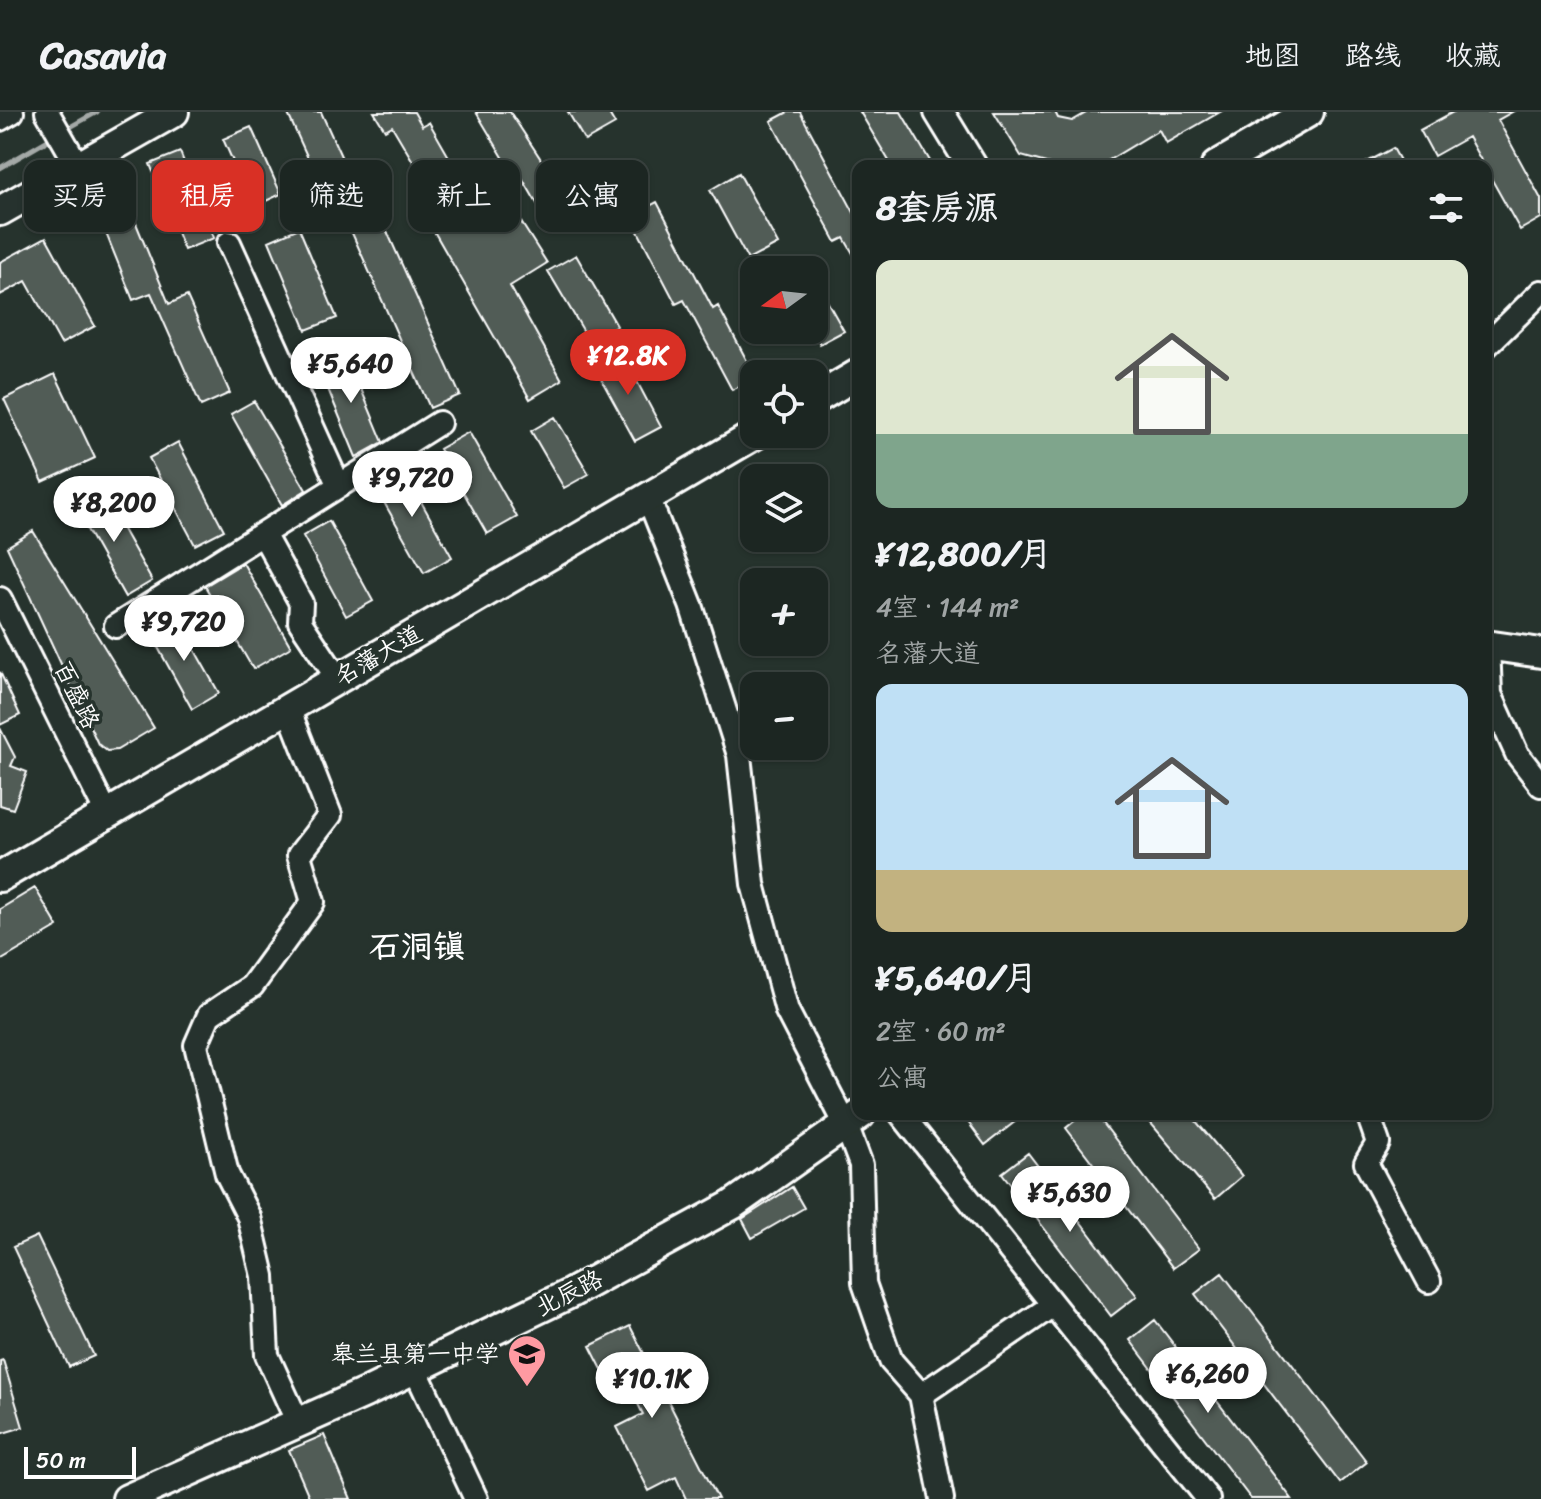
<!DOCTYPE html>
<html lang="zh">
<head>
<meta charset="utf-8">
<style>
  body { margin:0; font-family:Sriracha,"LXGW WenKai TC",sans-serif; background:#29322f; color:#f1f3f6; height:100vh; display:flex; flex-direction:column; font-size:30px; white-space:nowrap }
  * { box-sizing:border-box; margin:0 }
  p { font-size:26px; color:#a0a5a5 }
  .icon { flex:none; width:44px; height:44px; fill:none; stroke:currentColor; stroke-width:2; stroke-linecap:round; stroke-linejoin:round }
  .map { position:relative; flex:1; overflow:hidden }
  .drawer { position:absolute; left:852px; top:48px; width:640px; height:960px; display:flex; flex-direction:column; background:#1c2622; border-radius:16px; box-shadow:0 2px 6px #0004,0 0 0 2px #3a4340 }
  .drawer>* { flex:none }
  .guide { position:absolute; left:24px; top:48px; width:708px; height:72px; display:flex; gap:16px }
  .needle { width:52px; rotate:255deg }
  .fabs { position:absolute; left:740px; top:144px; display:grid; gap:16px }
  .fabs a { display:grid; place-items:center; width:88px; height:88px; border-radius:16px; background:#1c2622; box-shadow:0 2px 6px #0004,0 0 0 2px #3a4340; font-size:40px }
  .scale { position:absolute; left:24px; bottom:20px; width:112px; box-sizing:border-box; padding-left:8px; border:4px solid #fff; border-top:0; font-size:22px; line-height:28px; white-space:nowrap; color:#fff; -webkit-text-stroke:6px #26332d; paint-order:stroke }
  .price { position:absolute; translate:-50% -68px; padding:0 18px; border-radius:28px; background:#fff; color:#222; font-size:26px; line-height:52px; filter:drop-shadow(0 2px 4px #0008) }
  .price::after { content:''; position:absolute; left:50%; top:48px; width:24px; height:18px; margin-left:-12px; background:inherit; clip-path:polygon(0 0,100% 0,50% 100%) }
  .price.active { background:#d93025; color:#fff }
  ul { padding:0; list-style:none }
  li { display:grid; align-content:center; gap:16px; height:424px; padding:0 24px }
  li span { display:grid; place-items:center; height:248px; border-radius:16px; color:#555 }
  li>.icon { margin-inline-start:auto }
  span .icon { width:144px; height:144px; fill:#fffc; stroke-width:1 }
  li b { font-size:34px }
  h2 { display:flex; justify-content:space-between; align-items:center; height:96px; padding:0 24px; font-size:34px }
  .pill { padding:0 28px; border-radius:16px; background:#1c2622; box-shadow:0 2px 6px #0004,0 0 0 2px #3a4340; font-size:28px; line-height:72px }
  .pill.active { background:#d93025; color:#fff }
  header { display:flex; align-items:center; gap:48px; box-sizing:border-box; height:112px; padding:0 40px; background:#1c2622; border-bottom:2px solid #3a4340 }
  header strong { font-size:38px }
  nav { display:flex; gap:44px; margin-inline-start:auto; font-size:28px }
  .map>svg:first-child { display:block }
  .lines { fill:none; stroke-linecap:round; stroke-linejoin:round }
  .stream { stroke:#a4a9a7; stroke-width:5 }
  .building { fill:#515c57; stroke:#fff; stroke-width:2 }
  .minor-casing { stroke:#fff; stroke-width:28 }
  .major-casing { stroke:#fff; stroke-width:34 }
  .minor { stroke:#26332d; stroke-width:22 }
  .major { stroke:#26332d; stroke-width:28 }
  .labels { text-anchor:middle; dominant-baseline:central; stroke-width:7; stroke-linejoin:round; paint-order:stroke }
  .street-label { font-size:24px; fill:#fff; stroke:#26332d }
  .poi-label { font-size:24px; fill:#fff; stroke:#26332d; text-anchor:end }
  .district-label { font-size:32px; font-weight:bold; fill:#fff; stroke:#26332d }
</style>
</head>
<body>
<header>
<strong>Casavia</strong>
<nav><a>地图</a><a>路线</a><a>收藏</a></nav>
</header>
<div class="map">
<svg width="1541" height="1387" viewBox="0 0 1541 1387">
  <rect width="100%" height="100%" fill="#26332d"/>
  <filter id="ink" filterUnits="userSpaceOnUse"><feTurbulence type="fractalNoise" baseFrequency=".0125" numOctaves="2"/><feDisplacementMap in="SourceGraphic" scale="16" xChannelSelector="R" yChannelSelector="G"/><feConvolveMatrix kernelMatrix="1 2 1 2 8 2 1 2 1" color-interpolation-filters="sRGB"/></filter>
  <g filter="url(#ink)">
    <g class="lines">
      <!-- stream -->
      <path class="stream" d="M63 19 97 0
        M0 56 55 24"/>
    </g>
    <!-- building -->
    <path class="building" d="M287 0H321L354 73 326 86Z
      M374 0H414L422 14 429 10 464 71 453 77 466 98 500 77 547 151 510 174 562 268 530 287 431 114 446 105 392 14 385 18Z
      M476 0H510L563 81 539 95 518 59 513 62Z
      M568 0H608L615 12 585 29Z
      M788 0H800L858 108V150L844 126 836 130 771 9Z
      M860 0H901L933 54H892Z
      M994 0H1055L1058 6 1072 9 1088 0H1220L1166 31 1159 18 1099 54H1057L1021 44Z
      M1453 0H1512L1498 8 1541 87V106L1520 118 1468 25 1434 44 1420 18Z
      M251 15 281 82 253 95 223 27Z
      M1393 36 1403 54H1360Z
      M180 40 214 126 184 138 150 52Z
      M739 61 778 132 748 148 710 78Z
      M122 77 169 192 187 184 230 281 201 294 151 181 133 188 93 89Z
      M657 90 713 197 718 194 754 262V267L732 278 684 188 676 192 630 104Z
      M378 99 460 283 430 296 348 112Z
      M299 116 337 206 306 218 269 129Z
      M46 125 95 214 61 232 26 169 0 183V150Z
      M576 143 617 214 590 230 548 159Z
      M814 166 844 219 820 232 814 222Z
      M622 241 661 315 635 329 595 256Z
      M347 243 383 330 356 345 319 255Z
      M55 262 95 346 43 370 4 287Z
      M254 289 306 378 282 393 231 302Z
      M555 305 589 362 564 376 531 319Z
      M469 320 517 405 487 422 439 337Z
      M178 330 224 418 195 433 149 346Z
      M400 352 452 445 424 461 372 369Z
      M102 380 152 469 125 485 75 396Z
      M329 409 373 489 346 504 303 424Z
      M33 419 154 616 117 638 107 639 98 632 7 435Z
      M243 451 291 535 253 557 205 474Z
      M176 505 219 581 192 597 150 521Z
      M0 560 20 603 0 613Z
      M0 616 15 645 11 654 27 660 13 697 0 693Z
      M35 776 58 815 0 849V797Z
      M962 1002H1025L985 1033Z
      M1083 1002H1096L1199 1137 1173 1156 1066 1016Z
      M1143 1002H1190L1242 1064 1215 1087Z
      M1028 1041 1137 1184 1111 1204 1002 1061Z
      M792 1075 804 1096 752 1126 742 1107Z
      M37 1124 94 1244 69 1255 13 1135Z
      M1222 1161 1367 1350 1340 1371 1195 1182Z
      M1155 1208 1292 1387H1251L1130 1228Z
      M630 1214 718 1387H686L676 1365 649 1379 617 1315 643 1302 626 1268 611 1275 590 1234Z
      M3 1248 23 1315 0 1322V1249Z
      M324 1323 351 1387H310L289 1338Z"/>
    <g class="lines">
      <defs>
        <path id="minor" d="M47 0 78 54
          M0 7 12 0
          M229 131 339 374
          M1486 234 1541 180
          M648 385 691 493 739 643 753 772 787 899 846 1013 861 1053 864 1171 891 1249 921 1283 942 1387
          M263 422 301 491 300 510 338 567
          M0 487 107 702
          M116 514 439 311
          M1488 533 1490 582 1517 642 1541 673
          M288 596 330 703 299 743 313 790 252 874 209 903 196 933 227 1062 249 1105 263 1164 267 1243 298 1311
          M901 1002 1208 1387
          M1368 1002 1378 1031 1366 1051 1429 1169
          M415 1257 476 1387
          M921 1283 1053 1193"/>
        <path id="major" d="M939 0 972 54
          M1216 54 1309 0
          M0 99 174 0
          M814 288 858 262
          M1486 533 1541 541
          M0 765 756 322
          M127 1387 365 1281 571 1181 732 1093 861 1002"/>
      </defs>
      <!-- minor casing -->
      <use href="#minor" class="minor-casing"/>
      <!-- major casing -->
      <use href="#major" class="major-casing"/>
      <!-- minor -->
      <use href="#minor" class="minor"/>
      <!-- major -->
      <use href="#major" class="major"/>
    </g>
  </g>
  <!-- icons -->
  <defs>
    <symbol id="school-pin" viewBox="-11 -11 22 30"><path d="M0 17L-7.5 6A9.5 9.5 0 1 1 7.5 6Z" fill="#ff9aa2" stroke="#26332d"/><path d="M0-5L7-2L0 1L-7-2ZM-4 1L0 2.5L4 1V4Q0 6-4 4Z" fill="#111"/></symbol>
  </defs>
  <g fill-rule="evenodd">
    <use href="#school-pin" x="505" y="1220" width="44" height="60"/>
  </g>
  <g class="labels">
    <!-- street labels -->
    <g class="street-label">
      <text transform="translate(378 543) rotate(-30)">名藩大道</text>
      <text transform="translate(77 583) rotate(64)">百盛路</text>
      <text transform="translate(569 1181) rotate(-27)">北辰路</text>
    </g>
    <!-- poi labels -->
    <g class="poi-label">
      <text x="499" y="1242">皋兰县第一中学</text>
    </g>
    <!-- district labels -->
    <g class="district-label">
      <text x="417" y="834">石洞镇</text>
    </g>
  </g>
</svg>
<div class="fabs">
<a><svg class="needle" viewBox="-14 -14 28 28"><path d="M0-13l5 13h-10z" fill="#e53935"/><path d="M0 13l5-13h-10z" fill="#a0a5a5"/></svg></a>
<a><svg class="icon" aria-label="locate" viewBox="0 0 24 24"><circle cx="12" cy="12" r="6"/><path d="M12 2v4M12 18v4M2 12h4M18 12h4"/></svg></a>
<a><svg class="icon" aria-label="layers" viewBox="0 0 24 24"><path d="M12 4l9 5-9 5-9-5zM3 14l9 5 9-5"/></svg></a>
<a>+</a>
<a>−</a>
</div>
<div class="scale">50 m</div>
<b class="price active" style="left:628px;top:285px">¥12.8K</b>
<b class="price" style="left:351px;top:293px">¥5,640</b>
<b class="price" style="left:412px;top:407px">¥9,720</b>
<b class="price" style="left:114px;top:432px">¥8,200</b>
<b class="price" style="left:184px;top:551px">¥9,720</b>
<b class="price" style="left:1070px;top:1122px">¥5,630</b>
<b class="price" style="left:1208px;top:1303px">¥6,260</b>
<b class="price" style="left:652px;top:1308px">¥10.1K</b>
<div class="guide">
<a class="pill">买房</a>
<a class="pill active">租房</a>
<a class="pill">筛选</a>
<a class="pill">新上</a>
<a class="pill">公寓</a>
</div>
<section class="drawer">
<h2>8套房源<svg class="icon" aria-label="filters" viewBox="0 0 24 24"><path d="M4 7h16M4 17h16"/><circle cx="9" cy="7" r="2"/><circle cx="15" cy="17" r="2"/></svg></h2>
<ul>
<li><span style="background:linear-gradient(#dfe7d0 70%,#7fa58c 0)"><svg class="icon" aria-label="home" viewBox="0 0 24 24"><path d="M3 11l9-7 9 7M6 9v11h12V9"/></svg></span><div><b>¥12,800/月</b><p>4室 · 144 m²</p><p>名藩大道</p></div></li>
<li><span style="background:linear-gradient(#bfe0f5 75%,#c2b280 0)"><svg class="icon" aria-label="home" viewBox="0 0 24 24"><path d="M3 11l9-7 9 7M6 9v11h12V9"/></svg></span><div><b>¥5,640/月</b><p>2室 · 60 m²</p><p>公寓</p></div></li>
</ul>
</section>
</div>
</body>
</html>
